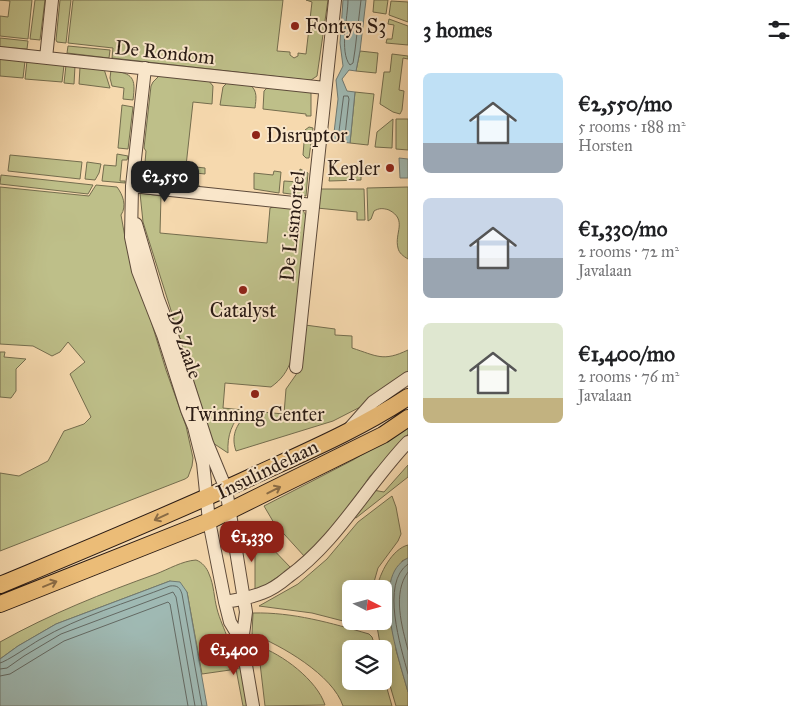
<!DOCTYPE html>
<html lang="en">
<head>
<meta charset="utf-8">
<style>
  body { margin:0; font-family:"IM FELL Great Primer",serif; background:#f6f6f6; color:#202124; height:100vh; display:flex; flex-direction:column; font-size:19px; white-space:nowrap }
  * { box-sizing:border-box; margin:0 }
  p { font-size:16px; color:#757577 }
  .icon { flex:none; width:28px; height:28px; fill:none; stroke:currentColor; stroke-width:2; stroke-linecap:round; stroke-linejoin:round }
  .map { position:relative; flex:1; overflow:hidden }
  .sheet { display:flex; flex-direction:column; background:#fff; width:400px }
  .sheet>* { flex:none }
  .needle { width:32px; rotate:96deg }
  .fabs { position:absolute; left:342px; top:580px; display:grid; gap:10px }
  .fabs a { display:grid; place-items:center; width:50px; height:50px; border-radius:8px; background:#fff; box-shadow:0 2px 12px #0003; font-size:25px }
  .price { position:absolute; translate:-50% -42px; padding:0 11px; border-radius:10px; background:#8f2418; color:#fff; font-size:16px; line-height:32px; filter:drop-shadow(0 1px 2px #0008) }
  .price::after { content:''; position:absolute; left:50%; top:30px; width:15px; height:11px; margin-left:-8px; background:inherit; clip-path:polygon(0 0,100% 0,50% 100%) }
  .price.on { background:#222; color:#fff }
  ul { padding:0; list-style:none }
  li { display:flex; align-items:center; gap:15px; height:125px; padding:0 15px }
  li span { display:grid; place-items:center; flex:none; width:140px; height:100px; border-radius:8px; color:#555 }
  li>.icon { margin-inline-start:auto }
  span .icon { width:60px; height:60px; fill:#fffc; stroke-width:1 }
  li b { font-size:21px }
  h2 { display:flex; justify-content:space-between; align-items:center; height:60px; padding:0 15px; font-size:21px }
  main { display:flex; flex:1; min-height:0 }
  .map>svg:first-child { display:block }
  .green { fill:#bebf89; stroke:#746d4e }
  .water { fill:#9fb9b3; stroke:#707a73 }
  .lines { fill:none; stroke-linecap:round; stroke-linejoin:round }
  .shore { stroke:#646a64; stroke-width:1 }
  .minor-casing { stroke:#5d4a3a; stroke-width:14 }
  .major-casing { stroke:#2a1b14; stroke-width:18 }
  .minor { stroke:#f9e6ca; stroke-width:12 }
  .major { stroke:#ebbc77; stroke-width:16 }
  .oneway { stroke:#8a6c46 }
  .poi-dot { fill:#8f2418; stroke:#f9e6ca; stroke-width:2 }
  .labels { text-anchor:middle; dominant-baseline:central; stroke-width:4; stroke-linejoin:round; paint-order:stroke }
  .poi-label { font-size:20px; fill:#2a1b14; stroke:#f9e6ca; text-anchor:start }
  .street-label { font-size:20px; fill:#2a1b14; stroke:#f9e6ca }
</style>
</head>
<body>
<main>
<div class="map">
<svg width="408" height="706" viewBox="0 0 408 706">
  <rect width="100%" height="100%" fill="#f6d9ae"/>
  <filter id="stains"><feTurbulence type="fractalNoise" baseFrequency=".004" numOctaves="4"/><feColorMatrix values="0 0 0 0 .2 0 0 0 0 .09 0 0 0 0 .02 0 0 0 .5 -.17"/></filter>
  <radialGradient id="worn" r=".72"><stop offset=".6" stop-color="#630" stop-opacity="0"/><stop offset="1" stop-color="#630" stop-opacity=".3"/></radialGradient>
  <!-- green -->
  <path class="green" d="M0 0H32L28 39 0 36V16L8 17 10 1Z
    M35 0H45L40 40 30 39Z
    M60 0H71L66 43 57 42 56 40Z
    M73 0H283L277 51 290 52V55L294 58 298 56V53L306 54 312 2 306 0H328L317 76 311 80H307L112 58 113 48 68 43Z
    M374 0H388L386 14 373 12Z
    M391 1 408 2V22L389 15Z
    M389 19 408 26V45L386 43 387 39H392L394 25 388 24Z
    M0 38 28 41 27 49 0 47Z
    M68 46 110 50 109 58 67 53Z
    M360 51 378 53 376 73 356 71Z
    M392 54 408 56V59L403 58 399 90 404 91 402 110 400 114 393 112 380 104 384 72H390Z
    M0 58 25 61 23 78 0 76Z
    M27 61 64 65 62 82 25 79Z
    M66 65 75 66 74 84 64 83Z
    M80 67 104 69 110 88 79 84Z
    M111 70C133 74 136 77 133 100L123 99 124 88 112 86 110 78Z
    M159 76 208 80 213 86 212 104 193 102 186 166 205 168V174L186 172 184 183 199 185V187L144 181 141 176 144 174 146 151 144 148 151 86 153 82Z
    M228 82 250 85C258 91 256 99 255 108L220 105 223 87Z
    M267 88 307 91 311 93V116H306V114L263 109 264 91Z
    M355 92 374 94 368 145 350 143Z
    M122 105 133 107 128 149 118 148Z
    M393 119 392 148 375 147 377 132Z
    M396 119H408V150L396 149Z
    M309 127 313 128 309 158H306L303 155 305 130Z
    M117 154 128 156 127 160H122L120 181H125V183L102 181 104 165 116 166Z
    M10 155 82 162 80 179 8 171Z
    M87 162 101 164 99 173 95 180 85 179Z
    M300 169 308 173 306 196 283 193 284 181 299 182Z
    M274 171 281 172 279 193 254 189V173L273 175Z
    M361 174V180L329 181 330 175Z
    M1 175 93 185 88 194 0 184Z
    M96 185 117 187C123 195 127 206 121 215L126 243 128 246 166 370 186 426 193 458 192 466 188 477 185 479 0 551V473L19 476 48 461 64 431 84 424 91 417 70 374 85 362 68 342 60 352 52 356 33 346 0 344V187L89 196Z
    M408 187V259C403 256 399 253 398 248 394 233 408 220 389 210 383 208 379 208 374 211L371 219 368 221 367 188Z
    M319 189H364L365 220H357V212L317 208Z
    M140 193 161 196 160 233 267 243 270 208C277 205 292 206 299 209 304 210 305 214 307 218L292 358C287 372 282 379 271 387L225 383 223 408 243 410C232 424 227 434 228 453L213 443 143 222Z
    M305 325 335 329V335L352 336V348C377 356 383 362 408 350V379L374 400 333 421 236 451C230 434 238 422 250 411L284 414 286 389 300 369Z
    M0 352H5L4 357 26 359 16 369V391L11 398 0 397Z
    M408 427V434L370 476 333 529 305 557 274 523 264 506 353 460Z
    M408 465V477L356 518 354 517 373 490 384 492Z
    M392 496 396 507 401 534 398 541 378 568 372 589H351V620L347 622 312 613 259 606 298 584 327 559 358 522Z
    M261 540 266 542 291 568 261 588 255 589V546L257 542Z
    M408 545V558L402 561 396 650 408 692V706H396L384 665V649H381L376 621H384V589H377C379 574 392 549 408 545Z
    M196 560C202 562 207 568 209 574 214 585 214 598 217 609 222 629 237 649 230 670L202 674 187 592 170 581 56 624 18 646 0 659V642C50 614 103 593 156 574 169 569 182 561 196 560Z
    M253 613C293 612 331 623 369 634L372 637 376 649H351V681H384V678L392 706H343C333 675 281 645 252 634Z
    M258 646C282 654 317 680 325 705L265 706Z
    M242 667 249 706H243L236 669Z"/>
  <!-- water -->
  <path class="water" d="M343 0H366L360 51 356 71 349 70 342 79 347 91 355 92 350 143 333 141 338 99 336 80 343 66 340 43Z
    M399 158 408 159V178H400Z
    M408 558V692C400 662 369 576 408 558Z
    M170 581 180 582 187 592 207 706H0V659L18 646 56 624Z"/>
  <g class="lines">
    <!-- shore -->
    <path class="shore" d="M348 0C348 17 339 52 350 65L353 63 355 50 361 0
      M344 96H348L349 99 345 135 343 137 339 134Z
      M408 564C380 583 401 647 408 674
      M408 572C392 593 402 627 408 650
      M0 663C6 662 32 644 39 640 80 616 127 603 170 586 178 585 180 588 182 594L202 706
      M0 669 7 668 24 656 61 634 173 592 176 597 195 706
      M0 676 10 674 64 641 168 602 170 604 188 706"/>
    <defs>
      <path id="minor" d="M0 53 325 88
        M46 58 52 0
        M145 68 132 186 131 237 138 271 163 335 187 410 194 427 203 463 209 521 225 602 230 622 242 642
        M132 186 313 205
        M136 224 158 299 174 341 207 443 226 489 246 612 242 642 253 706
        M296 367 335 0
        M350 428 373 402 408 378
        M225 602C237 600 250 598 262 593 271 590 281 583 288 577 338 541 366 486 408 442"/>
      <path id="major" d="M0 585C84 550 167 516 249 478 303 453 358 430 408 397
        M0 604 209 521 383 435 408 418"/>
    </defs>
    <!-- minor casing -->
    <use href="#minor" class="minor-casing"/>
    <!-- major casing -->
    <use href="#major" class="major-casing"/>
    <!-- minor -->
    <use href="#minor" class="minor"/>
    <!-- major -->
    <use href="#major" class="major"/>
  </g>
  <!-- one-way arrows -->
  <defs><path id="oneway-shaft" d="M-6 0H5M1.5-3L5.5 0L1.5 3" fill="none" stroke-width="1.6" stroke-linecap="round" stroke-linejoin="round" transform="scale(1.25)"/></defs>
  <g class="oneway">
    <use href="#oneway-shaft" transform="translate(274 490) rotate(-27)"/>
    <use href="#oneway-shaft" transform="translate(161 517) rotate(155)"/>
    <use href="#oneway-shaft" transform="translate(50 584) rotate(-22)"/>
  </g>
  <!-- markers -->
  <g class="poi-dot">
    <circle cx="295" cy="26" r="5"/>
    <circle cx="256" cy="135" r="5"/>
    <circle cx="390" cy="168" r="5"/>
    <circle cx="243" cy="290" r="5"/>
    <circle cx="255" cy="394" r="5"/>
  </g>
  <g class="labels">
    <!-- poi labels -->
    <g class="poi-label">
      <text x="305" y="26">Fontys S3</text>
      <text x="266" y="135">Disruptor</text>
      <text x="380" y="168" text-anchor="end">Kepler</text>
      <text x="243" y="310" text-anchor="middle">Catalyst</text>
      <text x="255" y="414" text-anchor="middle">Twinning Center</text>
    </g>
    <!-- street labels -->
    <g class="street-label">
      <text transform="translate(165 52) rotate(6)">De Rondom</text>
      <text transform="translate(292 226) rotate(-84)">De Lismortel</text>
      <text transform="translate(185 344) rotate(71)">De Zaale</text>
      <text transform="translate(267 469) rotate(-26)">Insulindelaan</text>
    </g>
  </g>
  <rect width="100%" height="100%" filter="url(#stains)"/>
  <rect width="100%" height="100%" fill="url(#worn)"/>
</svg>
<div class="fabs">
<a><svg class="needle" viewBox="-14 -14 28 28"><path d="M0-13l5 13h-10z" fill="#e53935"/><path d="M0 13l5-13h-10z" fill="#757577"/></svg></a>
<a><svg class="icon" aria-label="layers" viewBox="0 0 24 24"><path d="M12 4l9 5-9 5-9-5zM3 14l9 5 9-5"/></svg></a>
</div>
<b class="price on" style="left:165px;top:203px">€2,550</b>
<b class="price" style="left:252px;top:563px">€1,330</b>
<b class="price" style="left:234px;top:676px">€1,400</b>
</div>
<section class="sheet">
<h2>3 homes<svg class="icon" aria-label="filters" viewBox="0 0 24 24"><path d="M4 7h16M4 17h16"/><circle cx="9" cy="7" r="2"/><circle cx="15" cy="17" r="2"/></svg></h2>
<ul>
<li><span style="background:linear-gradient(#bfe0f5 70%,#9aa5b1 0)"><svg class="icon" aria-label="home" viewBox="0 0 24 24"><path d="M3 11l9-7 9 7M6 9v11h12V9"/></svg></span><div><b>€2,550/mo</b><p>5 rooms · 188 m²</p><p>Horsten</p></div></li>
<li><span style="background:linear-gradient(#c9d6e8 60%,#9aa5b1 0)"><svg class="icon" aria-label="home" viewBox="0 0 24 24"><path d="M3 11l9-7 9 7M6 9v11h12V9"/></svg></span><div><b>€1,330/mo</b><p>2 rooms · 72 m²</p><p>Javalaan</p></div></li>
<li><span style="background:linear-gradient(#dfe7d0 75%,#c2b280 0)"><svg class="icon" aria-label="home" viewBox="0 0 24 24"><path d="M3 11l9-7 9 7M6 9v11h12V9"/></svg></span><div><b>€1,400/mo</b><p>2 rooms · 76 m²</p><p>Javalaan</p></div></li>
</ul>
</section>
</main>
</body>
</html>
